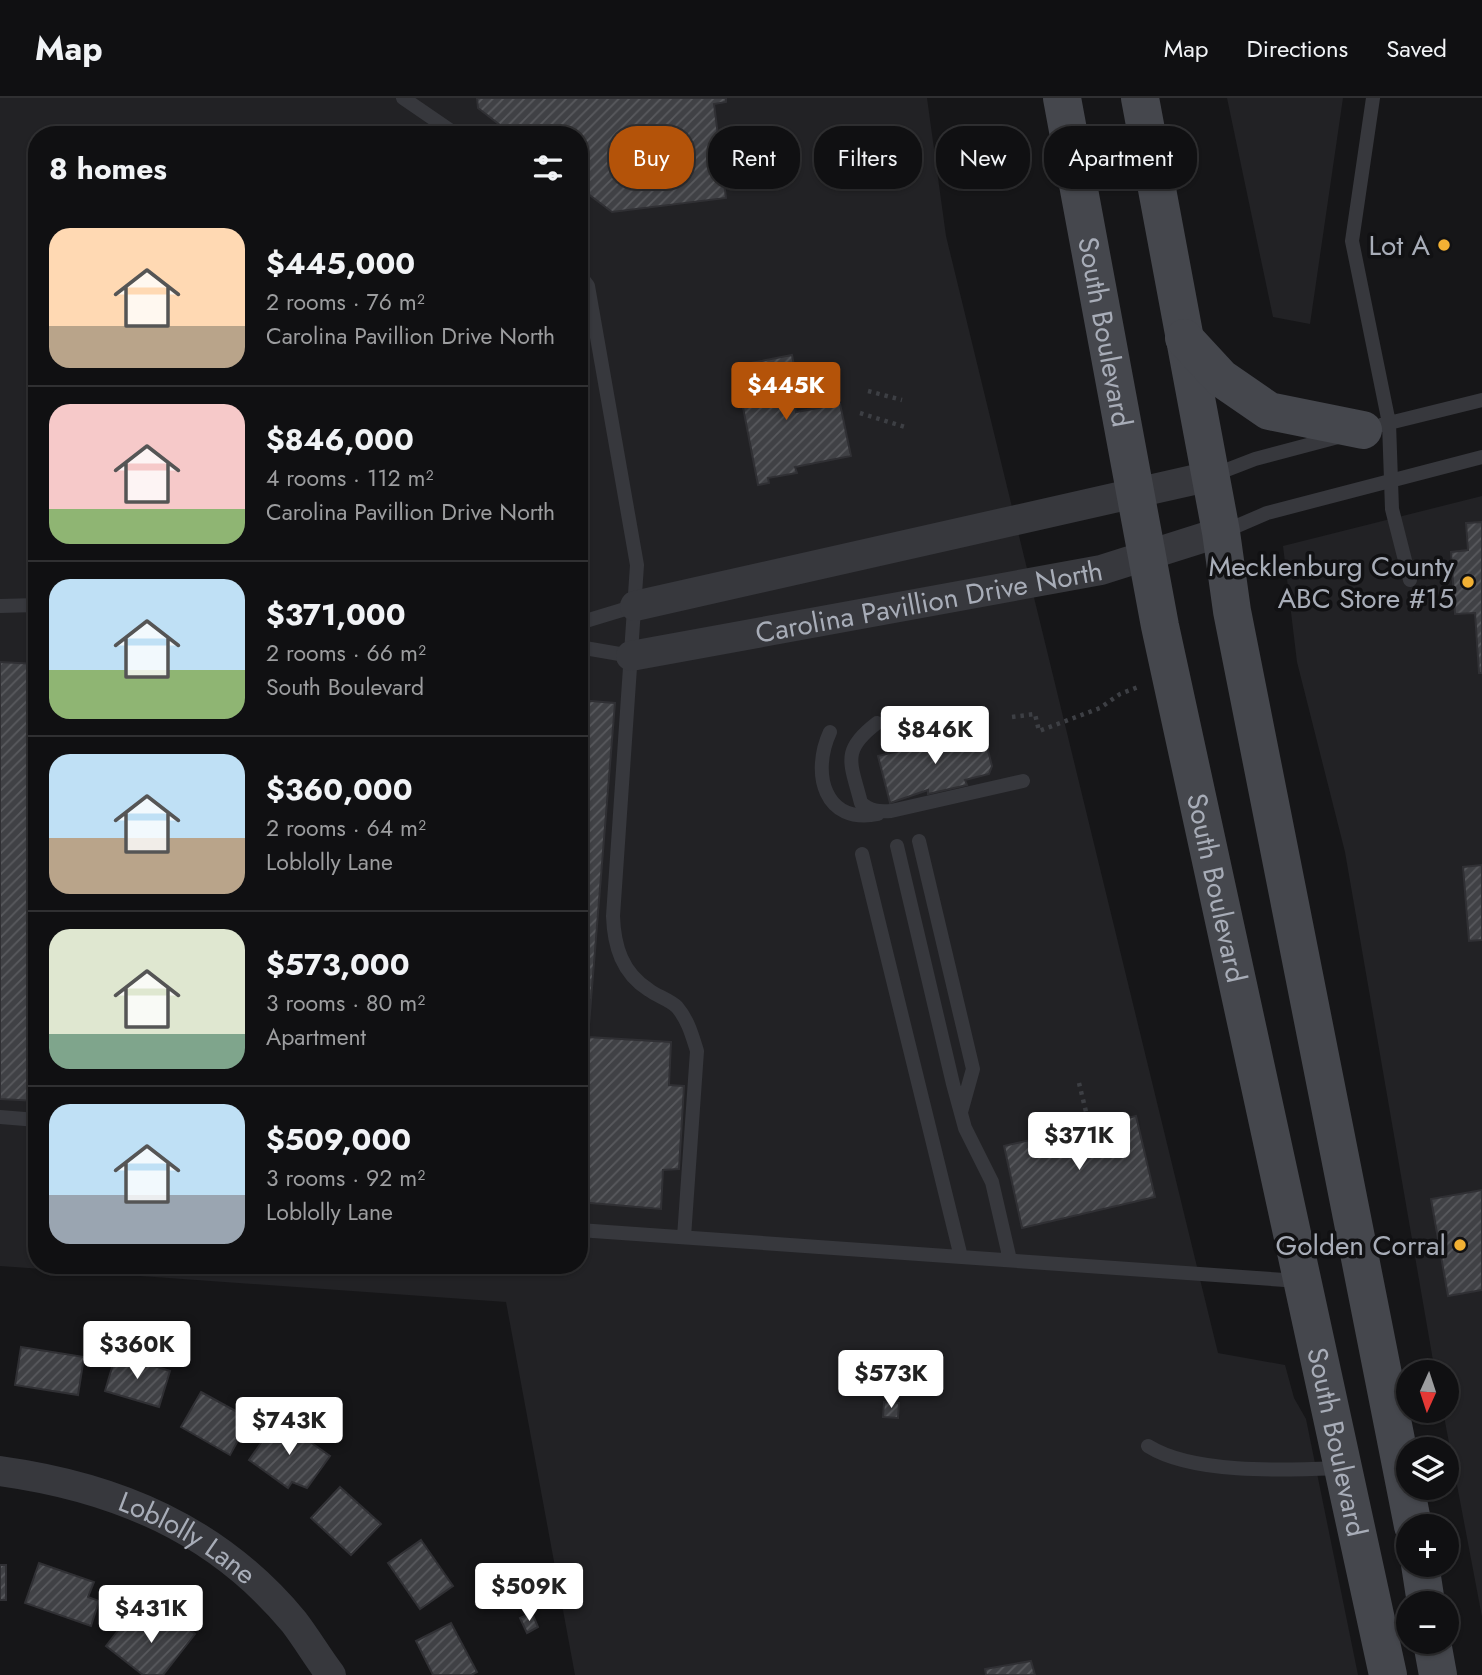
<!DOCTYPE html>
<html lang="en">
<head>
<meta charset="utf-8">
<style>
  body { margin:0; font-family:Jost,sans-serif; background:#1e1e20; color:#f1f3f6; height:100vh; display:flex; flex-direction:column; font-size:26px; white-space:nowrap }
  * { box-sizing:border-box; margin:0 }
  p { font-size:23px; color:#9c9d9f }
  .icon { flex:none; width:38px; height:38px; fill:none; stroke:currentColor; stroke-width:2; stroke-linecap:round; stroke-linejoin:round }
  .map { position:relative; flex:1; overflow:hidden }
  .sheet { position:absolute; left:28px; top:28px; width:560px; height:1148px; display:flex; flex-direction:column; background:#101012; border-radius:28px; box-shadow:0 2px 5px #0004,0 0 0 2px #303032 }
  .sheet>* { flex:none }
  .hud { position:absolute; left:609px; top:28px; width:665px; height:63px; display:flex; gap:14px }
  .needle { width:46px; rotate:183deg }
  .controls { position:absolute; left:1396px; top:1262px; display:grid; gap:14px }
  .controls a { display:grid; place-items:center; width:63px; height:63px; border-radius:50%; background:#101012; box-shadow:0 2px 5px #0004,0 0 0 2px #303032; font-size:35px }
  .price { position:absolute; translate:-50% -60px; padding:0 16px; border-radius:7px; background:#fff; color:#222; font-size:23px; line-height:46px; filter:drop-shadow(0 2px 4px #0008) }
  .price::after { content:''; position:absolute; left:50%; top:42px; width:21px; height:16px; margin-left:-10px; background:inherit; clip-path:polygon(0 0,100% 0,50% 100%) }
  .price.active { background:#b45309; color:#fff }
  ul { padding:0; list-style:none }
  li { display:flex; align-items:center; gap:21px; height:175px; padding:0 21px }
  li+li { border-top:2px solid #303032 }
  li span { display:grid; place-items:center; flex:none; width:196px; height:140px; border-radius:21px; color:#555 }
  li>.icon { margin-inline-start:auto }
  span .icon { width:84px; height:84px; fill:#fffc; stroke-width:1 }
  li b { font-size:30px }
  h2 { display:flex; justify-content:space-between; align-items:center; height:84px; padding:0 21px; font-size:30px }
  .tag { padding:0 24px; border-radius:28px; background:#101012; box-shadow:0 2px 5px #0004,0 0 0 2px #303032; font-size:24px; line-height:63px }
  .tag.active { background:#b45309; color:#fff }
  header { display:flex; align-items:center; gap:42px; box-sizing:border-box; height:98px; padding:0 35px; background:#101012; border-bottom:2px solid #303032 }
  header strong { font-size:33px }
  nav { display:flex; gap:38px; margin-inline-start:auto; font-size:24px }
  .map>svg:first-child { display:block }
  .built { fill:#222225; fill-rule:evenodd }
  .building { fill:url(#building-hatch); stroke:#303034; stroke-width:2 }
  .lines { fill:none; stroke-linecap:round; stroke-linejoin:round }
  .path { stroke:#3d3f44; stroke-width:4.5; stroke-dasharray:3.5 5; stroke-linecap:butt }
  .lane { stroke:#37383d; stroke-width:14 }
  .street { stroke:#37383d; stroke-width:30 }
  .secondary { stroke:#45474d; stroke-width:38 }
  .poi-dot { fill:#f2b134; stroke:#111113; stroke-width:2.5 }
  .labels { text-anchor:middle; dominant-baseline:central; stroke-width:7; stroke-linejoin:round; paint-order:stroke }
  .poi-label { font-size:28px; fill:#a8adb8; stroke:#111113; text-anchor:end }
  .street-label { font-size:28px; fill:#a8adb8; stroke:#111113 }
</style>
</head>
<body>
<header>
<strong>Map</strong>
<nav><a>Map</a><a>Directions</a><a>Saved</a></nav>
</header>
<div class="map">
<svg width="1482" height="1577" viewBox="0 0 1482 1577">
  <defs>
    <pattern id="building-hatch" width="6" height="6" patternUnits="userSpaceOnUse" patternTransform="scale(1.75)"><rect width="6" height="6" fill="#404145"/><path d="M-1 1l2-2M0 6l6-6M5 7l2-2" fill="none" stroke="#595a5e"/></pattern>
  </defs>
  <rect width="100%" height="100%" fill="#161618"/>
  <!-- built -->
  <path class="built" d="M0 0H927L946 138 1218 1255 1285 1267 1294 1300 1306 1321 1358 1577H575L506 1204 0 1168ZM37 37H579V1167H37Z
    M1227 0H1343L1310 226 1273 219Z
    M1482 398V1519L1443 1313 1447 1312V1274H1435L1345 754 1297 564 1283 448Z"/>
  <!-- building -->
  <path class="building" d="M477 0H726V4L714 6 726 100 612 114 579 89V37H513L478 10Z
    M792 257 796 278 789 280 796 314 840 306 851 358 795 369 797 375 768 380 769 385 758 387 735 268Z
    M1482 424V575H1479L1475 515 1455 516 1451 454 1468 452 1466 425Z
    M0 564 37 566V1003L0 1001Z
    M579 602 615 605 588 939 671 944 669 987 684 988 679 1071 663 1072 661 1111 579 1104Z
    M976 634 984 637 992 668 989 676 965 682 967 687 928 696V692L890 705 878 658Z
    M1482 767V842L1469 843 1463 769Z
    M1136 1018 1155 1099 1022 1130 1004 1048Z
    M1482 1092V1192L1448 1198 1431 1101Z
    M21 1249 84 1259 78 1297 15 1287Z
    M116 1256 170 1273 159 1309 105 1293Z
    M201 1294 250 1321 230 1357 181 1329Z
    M884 1304 899 1305 898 1320 883 1319Z
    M278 1321 330 1358 307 1390 292 1384 288 1390 249 1362Z
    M340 1389 381 1426 351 1457 311 1420Z
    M421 1442 453 1488 420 1511 388 1465Z
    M39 1465 94 1484 88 1499 99 1503 91 1528 25 1505Z
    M0 1467H6V1502H0Z
    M169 1515 195 1536 163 1577H143L106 1548 127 1521 151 1538Z
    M532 1515 538 1529 527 1535 520 1520Z
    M451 1525 477 1574 471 1577H433L416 1543Z
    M1031 1563 1035 1577H986L985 1571Z"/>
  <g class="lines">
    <!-- path -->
    <path class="path" d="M868 293 902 302
      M860 315 908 330
      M1012 619 1035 616 1039 633 1100 610 1120 596 1141 588
      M1079 985 1088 1022"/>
    <!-- lane -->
    <path class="lane" d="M403 0 457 37
      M1373 0 1352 143 1389 325 1392 411 1410 482
      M579 176 588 188 637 467 613 818C614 848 622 875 649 892 657 898 670 902 677 909 688 922 692 937 697 953L684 1139
      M1381 327 1482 302
      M1211 378 1255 361 1338 339
      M1223 434 1267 415 1482 359
      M0 508 37 507
      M579 525 635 508
      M579 549 631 558
      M877 625C840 653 851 665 861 705 871 713 878 714 891 713L1023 683
      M830 634C811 675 824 727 878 716
      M919 743 973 971 961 1014
      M897 748 953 986 965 1030 992 1084 1010 1162
      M862 756 961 1159
      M0 1019 37 1022
      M579 1132 1299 1183
      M1148 1348C1194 1377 1288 1372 1342 1370"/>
    <!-- street -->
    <g class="street">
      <path d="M635 508 1211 378"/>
      <path id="s1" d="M631 558 1101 472 1221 434"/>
      <path id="s2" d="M0 1373C116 1389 217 1431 294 1524 307 1541 318 1560 331 1577"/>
    </g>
    <!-- secondary -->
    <g class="secondary">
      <path id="s3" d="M1062 0 1160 528 1388 1577"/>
      <path d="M1140 0 1221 434 1232 513 1413 1428"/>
      <path d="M1184 240 1221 280 1269 313 1363 332"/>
      <path d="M1420 1466 1426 1505"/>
      <path d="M1432 1544 1438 1577"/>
    </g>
  </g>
  <!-- markers -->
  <g class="poi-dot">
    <circle cx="1444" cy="147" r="7"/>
    <circle cx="1468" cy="484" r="7"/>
    <circle cx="1460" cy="1147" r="7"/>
  </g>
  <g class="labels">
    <!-- poi labels -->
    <g class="poi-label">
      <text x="1430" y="147">Lot A</text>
      <text x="1454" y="468">Mecklenburg County<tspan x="1454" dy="32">ABC Store #15</tspan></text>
      <text x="1446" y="1147">Golden Corral</text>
    </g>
    <!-- street labels -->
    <g class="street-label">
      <text stroke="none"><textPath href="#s3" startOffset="238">South Boulevard</textPath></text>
      <text stroke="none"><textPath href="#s1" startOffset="303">Carolina Pavillion Drive North</textPath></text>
      <text stroke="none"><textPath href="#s3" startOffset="805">South Boulevard</textPath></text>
      <text stroke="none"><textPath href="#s3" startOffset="1372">South Boulevard</textPath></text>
      <text stroke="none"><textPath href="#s2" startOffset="201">Loblolly Lane</textPath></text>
    </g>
  </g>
</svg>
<div class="controls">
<a><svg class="needle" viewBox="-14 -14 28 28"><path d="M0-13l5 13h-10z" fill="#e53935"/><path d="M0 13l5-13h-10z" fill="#9c9d9f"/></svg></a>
<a><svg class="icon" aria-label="layers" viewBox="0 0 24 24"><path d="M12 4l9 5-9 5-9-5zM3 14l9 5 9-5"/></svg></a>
<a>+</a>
<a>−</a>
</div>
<b class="price active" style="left:786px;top:324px">$445K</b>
<b class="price" style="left:935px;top:668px">$846K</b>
<b class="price" style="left:1079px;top:1074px">$371K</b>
<b class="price" style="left:137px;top:1283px">$360K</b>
<b class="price" style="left:891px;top:1312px">$573K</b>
<b class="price" style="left:289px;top:1359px">$743K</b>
<b class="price" style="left:529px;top:1525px">$509K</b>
<b class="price" style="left:151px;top:1547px">$431K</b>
<div class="hud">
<a class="tag active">Buy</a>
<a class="tag">Rent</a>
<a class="tag">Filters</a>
<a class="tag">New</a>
<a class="tag">Apartment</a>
</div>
<section class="sheet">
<h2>8 homes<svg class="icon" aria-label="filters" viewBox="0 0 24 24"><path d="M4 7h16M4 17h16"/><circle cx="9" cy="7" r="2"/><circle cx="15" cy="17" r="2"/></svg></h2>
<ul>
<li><span style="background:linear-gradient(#ffd9b3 70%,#b9a48a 0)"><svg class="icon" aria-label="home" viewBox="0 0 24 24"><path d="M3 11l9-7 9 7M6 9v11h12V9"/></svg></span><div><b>$445,000</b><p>2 rooms · 76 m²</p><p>Carolina Pavillion Drive North</p></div></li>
<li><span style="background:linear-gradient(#f6c9c9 75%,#8fb573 0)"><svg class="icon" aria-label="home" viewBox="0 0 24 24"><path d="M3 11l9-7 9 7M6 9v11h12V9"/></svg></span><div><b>$846,000</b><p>4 rooms · 112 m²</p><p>Carolina Pavillion Drive North</p></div></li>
<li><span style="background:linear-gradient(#bfe0f5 65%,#8fb573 0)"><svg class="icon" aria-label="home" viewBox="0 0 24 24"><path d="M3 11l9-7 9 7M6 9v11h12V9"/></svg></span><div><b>$371,000</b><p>2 rooms · 66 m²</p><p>South Boulevard</p></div></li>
<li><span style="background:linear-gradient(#bfe0f5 60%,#b9a48a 0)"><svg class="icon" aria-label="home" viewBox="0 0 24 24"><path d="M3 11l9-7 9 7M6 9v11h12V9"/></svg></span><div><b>$360,000</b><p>2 rooms · 64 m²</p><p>Loblolly Lane</p></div></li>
<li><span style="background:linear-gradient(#dfe7d0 75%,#7fa58c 0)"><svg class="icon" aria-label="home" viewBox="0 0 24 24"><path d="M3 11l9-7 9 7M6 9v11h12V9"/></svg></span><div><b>$573,000</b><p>3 rooms · 80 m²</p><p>Apartment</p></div></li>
<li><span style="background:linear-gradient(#bfe0f5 65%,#9aa5b1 0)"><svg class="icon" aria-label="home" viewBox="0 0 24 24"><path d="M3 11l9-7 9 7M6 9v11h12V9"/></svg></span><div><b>$509,000</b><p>3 rooms · 92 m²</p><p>Loblolly Lane</p></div></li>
</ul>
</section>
</div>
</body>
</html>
